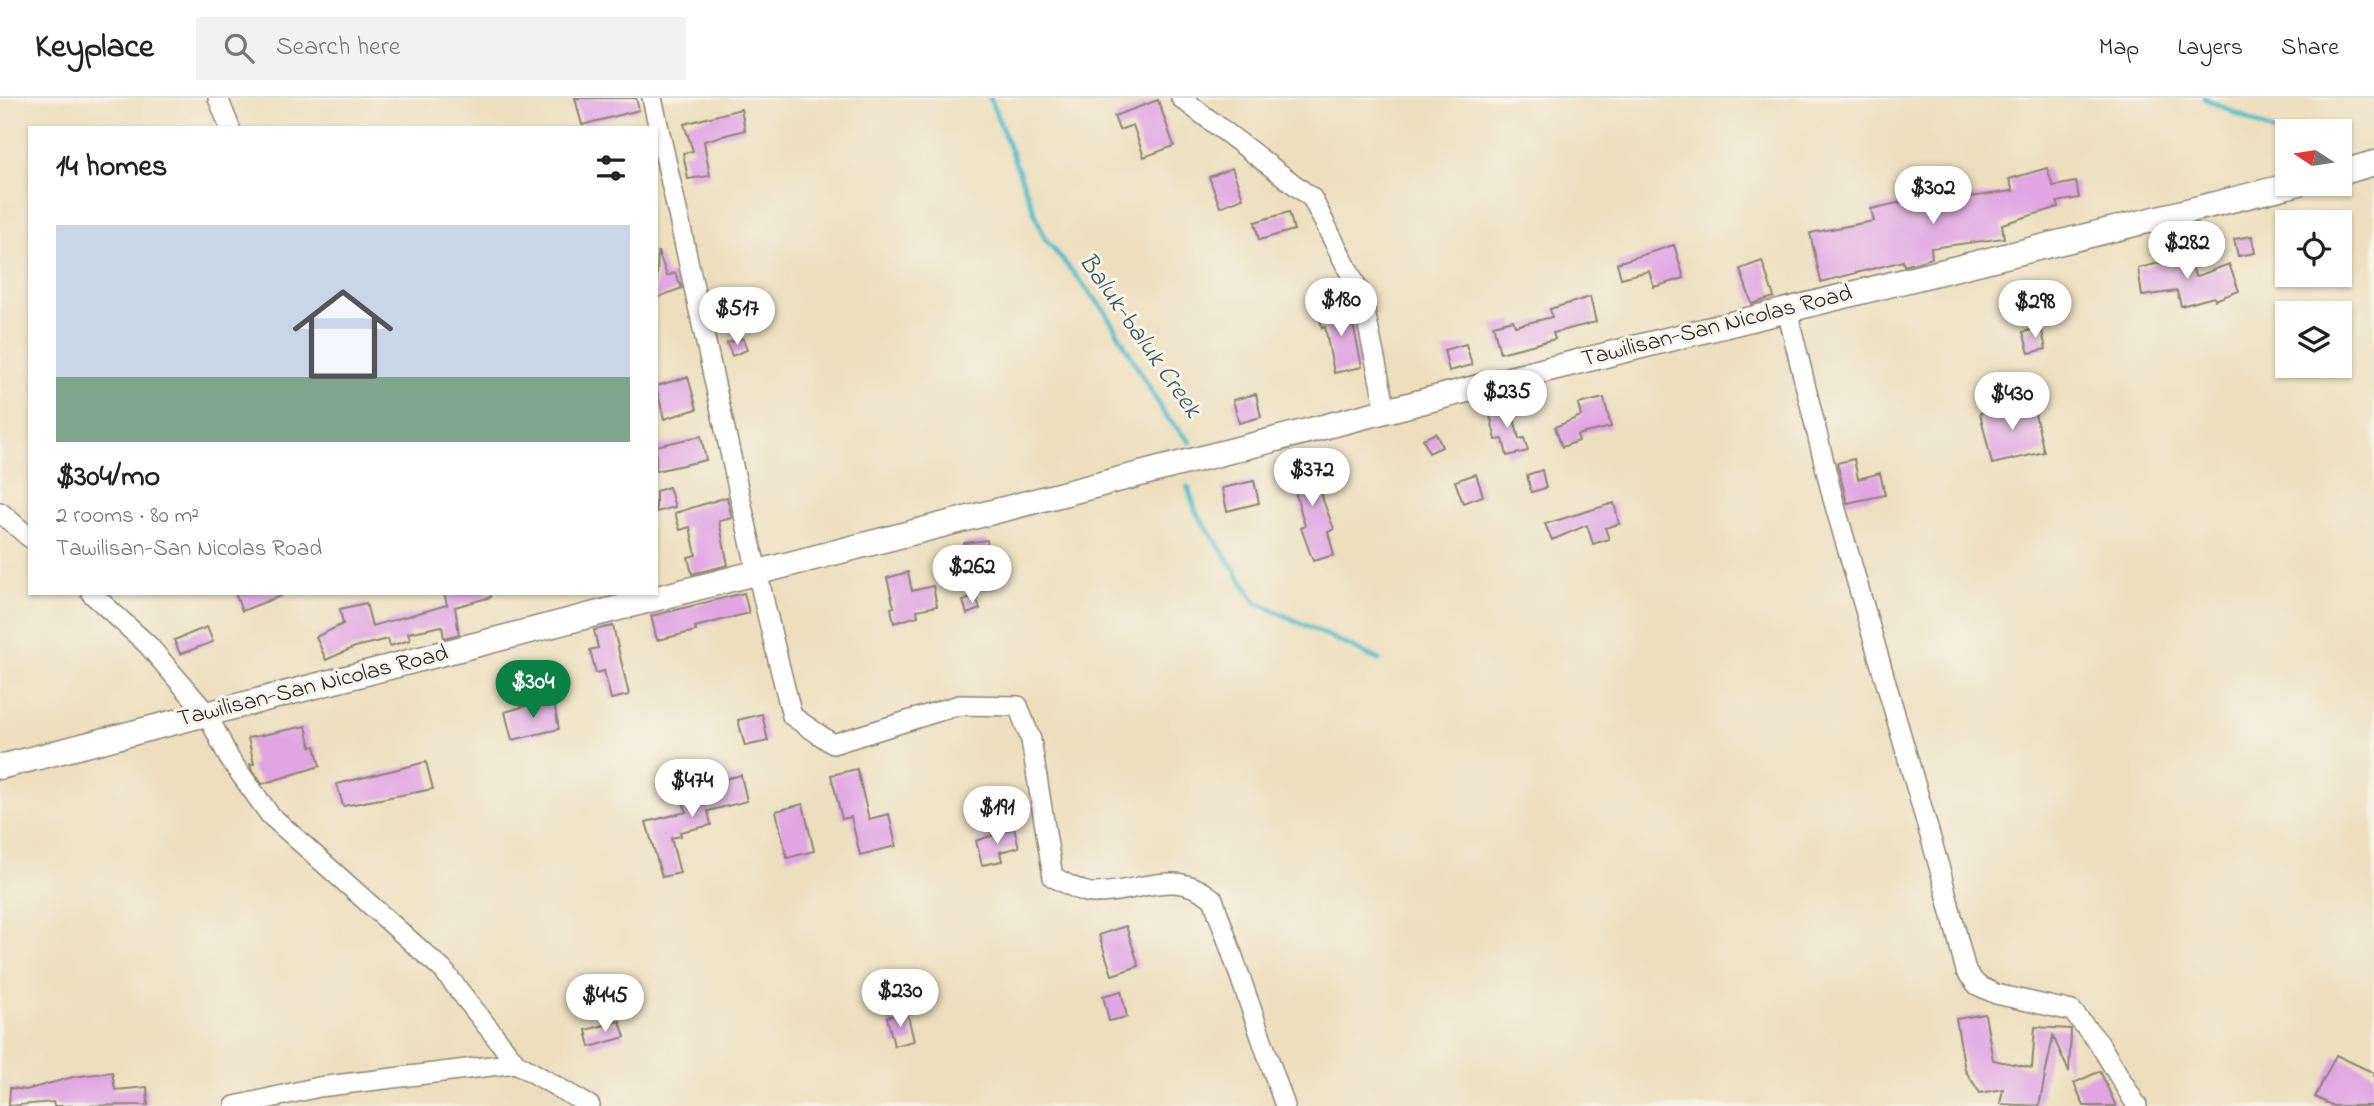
<!DOCTYPE html>
<html lang="en">
<head>
<meta charset="utf-8">
<style>
  body { margin:0; font-family:"Indie Flower",sans-serif; background:#f2f2f2; color:#222; height:100vh; display:flex; flex-direction:column; font-size:26px; white-space:nowrap }
  * { box-sizing:border-box; margin:0 }
  p { font-size:23px; color:#767676 }
  .icon { flex:none; width:38px; height:38px; fill:none; stroke:currentColor; stroke-width:2; stroke-linecap:round; stroke-linejoin:round }
  .map { position:relative; flex:1; overflow:hidden }
  .details { position:absolute; left:28px; top:28px; width:630px; height:469px; display:flex; flex-direction:column; background:#fff; border-radius:0px; box-shadow:0 2px 5px #0004 }
  .details>* { flex:none }
  .needle { width:46px; rotate:282deg }
  .controls { position:absolute; left:2275px; top:21px; display:grid; gap:14px }
  .controls a { display:grid; place-items:center; width:77px; height:77px; border-radius:0px; background:#fff; box-shadow:0 2px 5px #0004; font-size:35px }
  .price { position:absolute; translate:-50% -60px; padding:0 16px; border-radius:24px; background:#fff; color:#222; font-size:23px; line-height:46px; filter:drop-shadow(0 2px 4px #0008) }
  .price::after { content:''; position:absolute; left:50%; top:42px; width:21px; height:16px; margin-left:-10px; background:inherit; clip-path:polygon(0 0,100% 0,50% 100%) }
  .price.on { background:#0b8043; color:#fff }
  ul { padding:0; list-style:none }
  li { display:grid; align-content:center; gap:14px; height:371px; padding:0 28px }
  li+li { border-top:2px solid #e0e0e0 }
  li span { display:grid; place-items:center; height:217px; border-radius:0px; color:#555 }
  li>.icon { margin-inline-start:auto }
  span .icon { width:126px; height:126px; fill:#fffc; stroke-width:1 }
  li b { font-size:30px }
  h2 { display:flex; justify-content:space-between; align-items:center; height:84px; padding:0 28px; font-size:30px }
  header { display:flex; align-items:center; gap:42px; box-sizing:border-box; height:98px; padding:0 35px; background:#fff; border-bottom:2px solid #e0e0e0 }
  header strong { font-size:33px }
  nav { display:flex; gap:38px; margin-inline-start:auto; font-size:24px }
  .search { width:490px; height:63px; background:#f2f2f2; display:flex; align-items:center; gap:18px; box-sizing:border-box; padding:0 24px; border-radius:0px; color:#767676; font-size:26px }
  .map>svg:first-child { display:block }
  .lines { fill:none; stroke-linecap:round; stroke-linejoin:round }
  .stream { stroke:#4eb9cb; stroke-width:5 }
  .building { fill:#e0a5e3 }
  .minor-casing { stroke:#8c8574; stroke-width:22 }
  .major-casing { stroke:#8c8574; stroke-width:27 }
  .minor { stroke:#fff; stroke-width:19 }
  .major { stroke:#fff; stroke-width:24 }
  .labels { text-anchor:middle; dominant-baseline:central; stroke-width:6; stroke-linejoin:round; paint-order:stroke }
  .street-label { font-size:24px; fill:#2b2b2b; stroke:#f7f3e8 }
  .water-label { font-size:26px; font-style:italic; fill:#375d63; stroke:#f7f3e8 }
</style>
</head>
<body>
<header>
<strong>Keyplace</strong>
<div class="search"><svg class="icon" aria-label="search" viewBox="0 0 24 24"><circle cx="10" cy="10" r="6"/><path d="M15 15l6 6"/></svg>Search here</div>
<nav><a>Map</a><a>Layers</a><a>Share</a></nav>
</header>
<div class="map">
<svg width="2374" height="1008" viewBox="0 0 2374 1008">
  <rect width="100%" height="100%" fill="#f7f3e8"/>
  <filter id="ink" filterUnits="userSpaceOnUse"><feTurbulence type="fractalNoise" baseFrequency=".0143" numOctaves="2"/><feDisplacementMap in="SourceGraphic" scale="14" xChannelSelector="R" yChannelSelector="G"/><feConvolveMatrix kernelMatrix="1 2 1 2 8 2 1 2 1" color-interpolation-filters="sRGB"/></filter>
  <filter id="wash" filterUnits="userSpaceOnUse"><feTurbulence type="fractalNoise" baseFrequency=".00686" numOctaves="4" result="noise"/><feDisplacementMap in="SourceGraphic" scale="28" xChannelSelector="R" yChannelSelector="G"/><feGaussianBlur stdDeviation="1.57" result="paint"/><feColorMatrix in="noise" values="0 0 0 0 0 0 0 0 0 0 0 0 0 0 0 0 0 1.4 0 .05"/><feComposite in="paint" operator="in"/></filter>
  <g filter="url(#wash)">
    <rect width="100%" height="100%" fill="#eddfbe"/>
    <g class="lines">
      <!-- stream -->
      <path class="stream" d="M990 0 1045 141 1105 213 1165 317 1190 344
        M2204 0 2287 40
        M2340 59 2350 62
        M1188 389 1196 414 1256 504 1379 562"/>
    </g>
    <g id="blocks">
      <!-- building -->
      <path class="building" d="M575 0H636L639 12 582 27Z
        M1158 2 1174 48 1144 59 1133 27 1119 32 1114 18Z
        M741 11 745 32 704 43 710 78 688 81 683 55 693 53 684 26Z
        M1232 70 1243 100 1220 109 1209 79Z
        M2047 70 2053 88 2076 84 2079 100 2057 104 2059 109 2002 126 2004 140 1931 150 1932 160 1904 168 1903 163 1821 184 1810 135 1874 123 1871 111 1924 99 1925 105 2013 93 2009 81Z
        M1289 114 1294 132 1259 142 1255 124Z
        M2252 138 2255 155 2238 158 2234 141Z
        M1674 147 1684 180 1654 189 1649 173 1621 180 1617 165Z
        M658 153 667 178 675 175 682 190 656 200Z
        M2190 158 2195 179 2229 166 2239 193 2215 202 2214 199 2181 208 2177 193 2142 198 2138 170Z
        M1762 163 1774 199 1752 206 1740 171Z
        M2023 194 2027 213 2010 218 2006 199Z
        M736 198 742 215 725 221 719 204Z
        M1590 199 1596 224 1553 235 1555 241 1500 255 1493 227 1513 222 1515 228 1552 219 1550 211Z
        M1349 207 1362 269 1334 275 1325 229 1322 230 1318 213Z
        M2041 229 2046 251 2029 255 2023 234Z
        M743 240 747 252 732 258 727 245Z
        M1466 246 1472 267 1449 273 1444 252Z
        M688 279 697 311 664 321 656 288Z
        M1256 296 1261 319 1239 325 1233 302Z
        M1604 300 1611 329 1577 337 1579 343 1562 349 1555 329 1581 318 1578 306Z
        M2032 303 2044 354 1992 366 1980 315Z
        M1511 307 1519 341 1524 340 1528 353 1507 358 1503 341 1496 342 1489 313Z
        M1436 335 1442 349 1429 355 1423 341Z
        M701 338 706 362 656 373V348Z
        M1315 358 1323 402 1334 431 1328 434 1334 457 1313 463 1301 430 1305 428 1288 368Z
        M1854 361 1858 381 1880 375 1885 397 1847 405 1837 365Z
        M1542 372 1546 390 1531 394 1527 377Z
        M1476 376 1483 398 1463 405 1455 383Z
        M1254 383 1259 405 1227 413 1222 390Z
        M669 389 675 409 656 414V393Z
        M727 399 732 420 719 423 728 467 692 476 688 459 696 457 690 429 680 432 675 415Z
        M1614 405 1619 426 1605 430 1609 441 1593 446 1587 427 1552 442 1545 426Z
        M987 442 993 490 976 493 971 468H966L964 445Z
        M908 474 912 493 933 488 937 508 917 512 918 518 894 525 891 510 894 509 887 480Z
        M235 495H285V496L242 513Z
        M444 495H490L491 499 455 509 459 536 444 540 442 528 408 535 410 542 390 548 388 541 355 549 326 562 316 539 343 526 340 511 366 505 372 528 447 507Z
        M744 495 749 515 695 529 696 533 657 542 651 518Z
        M976 498 980 511 967 516 963 503Z
        M613 528 629 597 611 601 604 573 596 575 590 552 598 550 594 532Z
        M207 529 213 544 180 556 174 542Z
        M553 600 559 631 512 642 505 614Z
        M762 616 768 643 745 648 738 622Z
        M306 628 311 649 315 648 320 668 262 686 251 670 250 666H254L248 640Z
        M426 664 433 691 343 708 337 686Z
        M857 671 869 721 889 716 896 748 860 757 851 719 842 721 831 677Z
        M741 677 747 703 708 713 711 727 680 734 681 738 671 740 680 775 662 779 646 724 686 714 682 696 726 685 725 681Z
        M803 706 814 753 787 760 776 713Z
        M1014 730 1019 749 1000 754 1002 763 982 767 976 743Z
        M1126 828 1139 868 1112 877 1099 837Z
        M1121 893 1127 919 1109 923 1103 898Z
        M907 914 914 943 894 948 887 919Z
        M1985 916 1993 962 2032 970 2035 929 2071 931 2069 974 2053 938 2039 1008 2000 1006 2003 991 1980 995 1965 972 1956 921Z
        M620 923 625 939 590 949 586 932Z
        M2336 957 2374 975V1008H2333L2315 999Z
        M2100 973 2116 1008H2084L2074 985Z
        M112 974 115 992 147 989 148 1007 54 1008 53 1004 9 1008 10 990 26 992 73 979Z"/>
    </g>
  </g>
  <g filter="url(#ink)">
    <use href="#blocks" fill-opacity="0" stroke="#8c8574" stroke-width="2"/>
    <g class="lines">
      <defs>
        <path id="minor" d="M218 0 230 30
          M652 0C699 206 740 413 792 618L833 646 959 607 1018 608 1031 642 1053 779C1064 784 1081 795 1093 795 1138 796 1173 768 1213 801L1285 1008
          M1181 0 1312 100 1362 199 1386 313
          M1787 212 1833 401 1942 779 1966 873 1977 887 1996 896 2072 913 2099 945 2137 1008
          M0 414 30 440
          M91 495 148 547 207 616 229 660 270 717 443 872 516 965 590 1008
          M235 1008 319 989 516 965"/>
        <path id="major" d="M2340 75 2374 65
          M0 669 1541 273 2296 86"/>
      </defs>
      <!-- minor casing -->
      <use href="#minor" class="minor-casing"/>
      <!-- major casing -->
      <use href="#major" class="major-casing"/>
      <!-- minor -->
      <use href="#minor" class="minor"/>
      <!-- major -->
      <use href="#major" class="major"/>
    </g>
  </g>
  <g class="labels">
    <!-- street labels -->
    <g class="street-label">
      <text transform="translate(1717 229) rotate(-14)">Tawilisan-San Nicolas Road</text>
      <text transform="translate(313 589) rotate(-14)">Tawilisan-San Nicolas Road</text>
    </g>
    <!-- water labels -->
    <g class="water-label">
      <text transform="translate(1139 238) rotate(55)">Baluk-baluk Creek</text>
    </g>
  </g>
</svg>
<div class="controls">
<a><svg class="needle" viewBox="-14 -14 28 28"><path d="M0-13l5 13h-10z" fill="#e53935"/><path d="M0 13l5-13h-10z" fill="#767676"/></svg></a>
<a><svg class="icon" aria-label="locate" viewBox="0 0 24 24"><circle cx="12" cy="12" r="6"/><path d="M12 2v4M12 18v4M2 12h4M18 12h4"/></svg></a>
<a><svg class="icon" aria-label="layers" viewBox="0 0 24 24"><path d="M12 4l9 5-9 5-9-5zM3 14l9 5 9-5"/></svg></a>
</div>
<b class="price" style="left:1933px;top:128px">$302</b>
<b class="price" style="left:2187px;top:183px">$282</b>
<b class="price" style="left:1341px;top:240px">$180</b>
<b class="price" style="left:2035px;top:242px">$298</b>
<b class="price" style="left:737px;top:249px">$517</b>
<b class="price" style="left:1507px;top:332px">$235</b>
<b class="price" style="left:2012px;top:334px">$430</b>
<b class="price" style="left:1312px;top:410px">$372</b>
<b class="price" style="left:972px;top:507px">$262</b>
<b class="price on" style="left:533px;top:622px">$304</b>
<b class="price" style="left:692px;top:721px">$474</b>
<b class="price" style="left:997px;top:748px">$191</b>
<b class="price" style="left:900px;top:931px">$230</b>
<b class="price" style="left:605px;top:936px">$445</b>
<section class="details">
<h2>14 homes<svg class="icon" aria-label="filters" viewBox="0 0 24 24"><path d="M4 7h16M4 17h16"/><circle cx="9" cy="7" r="2"/><circle cx="15" cy="17" r="2"/></svg></h2>
<ul>
<li><span style="background:linear-gradient(#c9d6e8 70%,#7fa58c 0)"><svg class="icon" aria-label="home" viewBox="0 0 24 24"><path d="M3 11l9-7 9 7M6 9v11h12V9"/></svg></span><div><b>$304/mo</b><p>2 rooms · 80 m²</p><p>Tawilisan-San Nicolas Road</p></div></li>
</ul>
</section>
</div>
</body>
</html>
